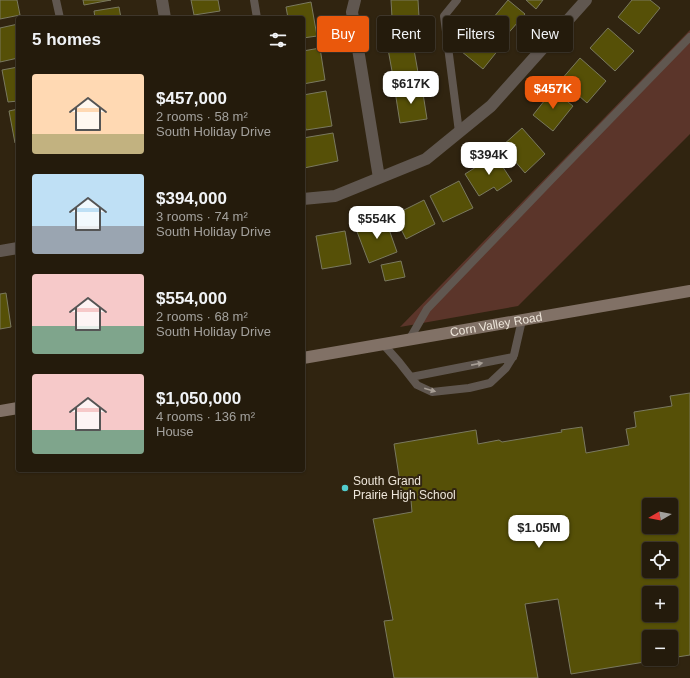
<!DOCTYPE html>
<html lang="en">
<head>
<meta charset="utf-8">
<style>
  body { margin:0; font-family:Helvetica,sans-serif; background:#2c2415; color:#f1f3f6; height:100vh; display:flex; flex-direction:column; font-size:15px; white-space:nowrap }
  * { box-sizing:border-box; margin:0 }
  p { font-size:13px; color:#a3a19d }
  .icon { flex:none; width:22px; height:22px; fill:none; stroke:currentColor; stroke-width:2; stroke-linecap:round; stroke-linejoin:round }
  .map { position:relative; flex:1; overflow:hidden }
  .details { position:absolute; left:16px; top:16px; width:289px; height:456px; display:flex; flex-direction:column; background:#241b0c; border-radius:4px; box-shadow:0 1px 3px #0004,0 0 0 1px #41392d }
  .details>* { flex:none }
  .banner { position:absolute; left:317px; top:16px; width:313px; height:36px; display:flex; gap:8px }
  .needle { width:26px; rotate:260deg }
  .buttons { position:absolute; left:642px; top:498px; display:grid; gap:8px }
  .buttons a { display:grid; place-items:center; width:36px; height:36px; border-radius:4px; background:#241b0c; box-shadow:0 1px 3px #0004,0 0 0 1px #41392d; font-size:20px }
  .price { position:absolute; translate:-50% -34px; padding:0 9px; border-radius:8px; background:#fff; color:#222; font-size:13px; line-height:26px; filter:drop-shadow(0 1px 2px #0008) }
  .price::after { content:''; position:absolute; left:50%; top:24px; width:12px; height:9px; margin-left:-6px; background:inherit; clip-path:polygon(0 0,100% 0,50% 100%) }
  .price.active { background:#ea580c; color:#fff }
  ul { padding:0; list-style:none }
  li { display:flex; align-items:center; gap:12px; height:100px; padding:0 16px }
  li span { display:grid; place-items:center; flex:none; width:112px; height:80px; border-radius:4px; color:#555 }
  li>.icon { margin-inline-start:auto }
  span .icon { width:48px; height:48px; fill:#fffc; stroke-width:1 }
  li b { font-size:17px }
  h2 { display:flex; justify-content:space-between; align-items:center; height:48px; padding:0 16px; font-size:17px }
  .chip { padding:0 14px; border-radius:4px; background:#241b0c; box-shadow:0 1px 3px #0004,0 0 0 1px #41392d; font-size:14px; line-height:36px }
  .chip.active { background:#ea580c; color:#fff }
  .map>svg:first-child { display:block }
  .green { fill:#5b352a }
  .building { fill:#565007; stroke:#7a795f; fill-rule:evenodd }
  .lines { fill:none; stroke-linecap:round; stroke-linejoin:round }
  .lane { stroke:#605750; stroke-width:8 }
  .street { stroke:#605750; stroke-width:12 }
  .secondary { stroke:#817166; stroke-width:12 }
  .oneway { fill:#a79e95 }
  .poi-dot { fill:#52cdcd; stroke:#302410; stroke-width:1.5 }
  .labels { text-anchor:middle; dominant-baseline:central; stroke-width:4; stroke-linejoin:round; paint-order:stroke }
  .street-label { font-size:12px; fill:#eee6da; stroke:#302410 }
  .poi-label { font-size:12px; fill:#eee6da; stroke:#302410; text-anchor:start }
</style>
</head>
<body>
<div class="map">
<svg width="690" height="678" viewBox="0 0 690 678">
  <rect width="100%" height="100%" fill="#302410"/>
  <!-- green -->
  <path class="green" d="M690 30V134L518 306 400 327Z"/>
  <!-- building -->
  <path class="building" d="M0 0H17L20 15 0 19Z
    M83 0H111L84 5Z
    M191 0H218L220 11 194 15Z
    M391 0H418L420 34 393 35Z
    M508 0 525 14 504 38 488 24Z
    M526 0H543L536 9Z
    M632 0H650L660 8 639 34 618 17Z
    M311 2 317 36 303 38V18H288L286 7Z
    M119 7 121 18H95L94 11Z
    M18 24V58L0 62V28Z
    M472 27 499 49 483 69 456 47Z
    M608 28 634 51 615 71 590 48Z
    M413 44 419 78 394 82 388 49Z
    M320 48 325 80 303 84V51Z
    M580 58 606 81 587 103 561 80Z
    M18 67V101L8 102 2 70Z
    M422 87 427 119 400 123 395 91Z
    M553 90 573 106 553 131 533 115Z
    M326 91 332 126 306 130 303 115V95Z
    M18 109V142L15 143 9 111Z
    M522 128 545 154 525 173 502 146Z
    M333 133 338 161 304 168 303 138Z
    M495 155 512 181 497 191 494 187 479 196 465 174Z
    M459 181 473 208 443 222 430 196Z
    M424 200 435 224 406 239 394 215Z
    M385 218 397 252 369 263 356 229Z
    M345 231 351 264 322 269 316 236Z
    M401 261 405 277 385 281 381 265Z
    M6 293 11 327 0 329V294Z
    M690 393V655L671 658V637H649V659H663L571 674 558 599 525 604 538 678H394L384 621 393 620 373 519 412 512 411 500 403 502 394 444 476 430 478 444 499 440 502 442 562 432 561 430 582 427 586 453 629 445 626 429 636 427 634 412 672 406 670 396ZM649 505H671V527H649ZM649 549H671V571H649ZM649 593H671V615H649Z"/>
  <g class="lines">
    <!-- lane -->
    <path class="lane" d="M56 0 60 18
      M254 0 257 18
      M457 0 444 16 459 132
      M409 340 427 309 550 181 690 37
      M383 344 399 362 417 385 432 392 469 388 490 383 506 368 514 355 522 320
      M411 377 513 357"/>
    <!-- street -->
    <path class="street" d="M162 0 165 18
      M355 0 352 12 379 178
      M303 199 335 196 426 159 491 106 586 0
      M0 251 18 248"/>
    <!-- secondary -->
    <g class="secondary">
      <path id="s1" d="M303 358 690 291"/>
      <path d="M0 411 18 408"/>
    </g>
  </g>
  <!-- one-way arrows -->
  <defs><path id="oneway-solid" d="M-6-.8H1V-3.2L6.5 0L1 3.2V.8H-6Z"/></defs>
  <g class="oneway">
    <use href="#oneway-solid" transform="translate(477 364) rotate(-11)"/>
    <use href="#oneway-solid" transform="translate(430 390) rotate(16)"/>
  </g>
  <!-- markers -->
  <circle class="poi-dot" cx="345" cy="488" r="4"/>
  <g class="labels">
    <!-- street labels -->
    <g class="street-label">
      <text stroke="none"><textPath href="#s1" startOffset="196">Corn Valley Road</textPath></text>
    </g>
    <!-- poi labels -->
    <g class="poi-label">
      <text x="353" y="481">South Grand<tspan x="353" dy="14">Prairie High School</tspan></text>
    </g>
  </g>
</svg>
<div class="buttons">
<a><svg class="needle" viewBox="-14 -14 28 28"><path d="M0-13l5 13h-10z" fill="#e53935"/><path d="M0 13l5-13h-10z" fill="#a3a19d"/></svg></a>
<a><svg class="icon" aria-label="locate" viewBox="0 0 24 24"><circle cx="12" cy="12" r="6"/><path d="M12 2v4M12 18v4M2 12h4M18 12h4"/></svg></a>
<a>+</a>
<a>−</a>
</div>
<b class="price" style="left:411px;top:105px">$617K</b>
<b class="price active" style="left:553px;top:110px">$457K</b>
<b class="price" style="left:489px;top:176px">$394K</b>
<b class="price" style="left:377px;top:240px">$554K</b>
<b class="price" style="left:539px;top:549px">$1.05M</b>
<div class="banner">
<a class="chip active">Buy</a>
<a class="chip">Rent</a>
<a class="chip">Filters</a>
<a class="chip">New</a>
</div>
<section class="details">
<h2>5 homes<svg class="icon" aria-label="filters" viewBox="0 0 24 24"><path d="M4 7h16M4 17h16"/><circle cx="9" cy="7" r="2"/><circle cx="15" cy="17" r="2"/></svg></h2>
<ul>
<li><span style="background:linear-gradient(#ffd9b3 75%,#c2b280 0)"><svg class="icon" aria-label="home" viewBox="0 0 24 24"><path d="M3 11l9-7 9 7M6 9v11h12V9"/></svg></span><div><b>$457,000</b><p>2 rooms · 58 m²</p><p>South Holiday Drive</p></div></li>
<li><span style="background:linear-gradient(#bfe0f5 65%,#9aa5b1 0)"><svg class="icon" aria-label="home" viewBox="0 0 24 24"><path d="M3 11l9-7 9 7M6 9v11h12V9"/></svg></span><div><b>$394,000</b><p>3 rooms · 74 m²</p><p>South Holiday Drive</p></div></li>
<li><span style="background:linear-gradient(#f6c9c9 65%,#7fa58c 0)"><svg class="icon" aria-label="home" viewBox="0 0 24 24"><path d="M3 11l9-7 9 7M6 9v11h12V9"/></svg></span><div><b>$554,000</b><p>2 rooms · 68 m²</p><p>South Holiday Drive</p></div></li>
<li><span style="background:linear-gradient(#f6c9c9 70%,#7fa58c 0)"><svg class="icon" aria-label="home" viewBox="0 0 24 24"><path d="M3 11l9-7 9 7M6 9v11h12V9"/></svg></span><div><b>$1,050,000</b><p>4 rooms · 136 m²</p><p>House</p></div></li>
</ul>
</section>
</div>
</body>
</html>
